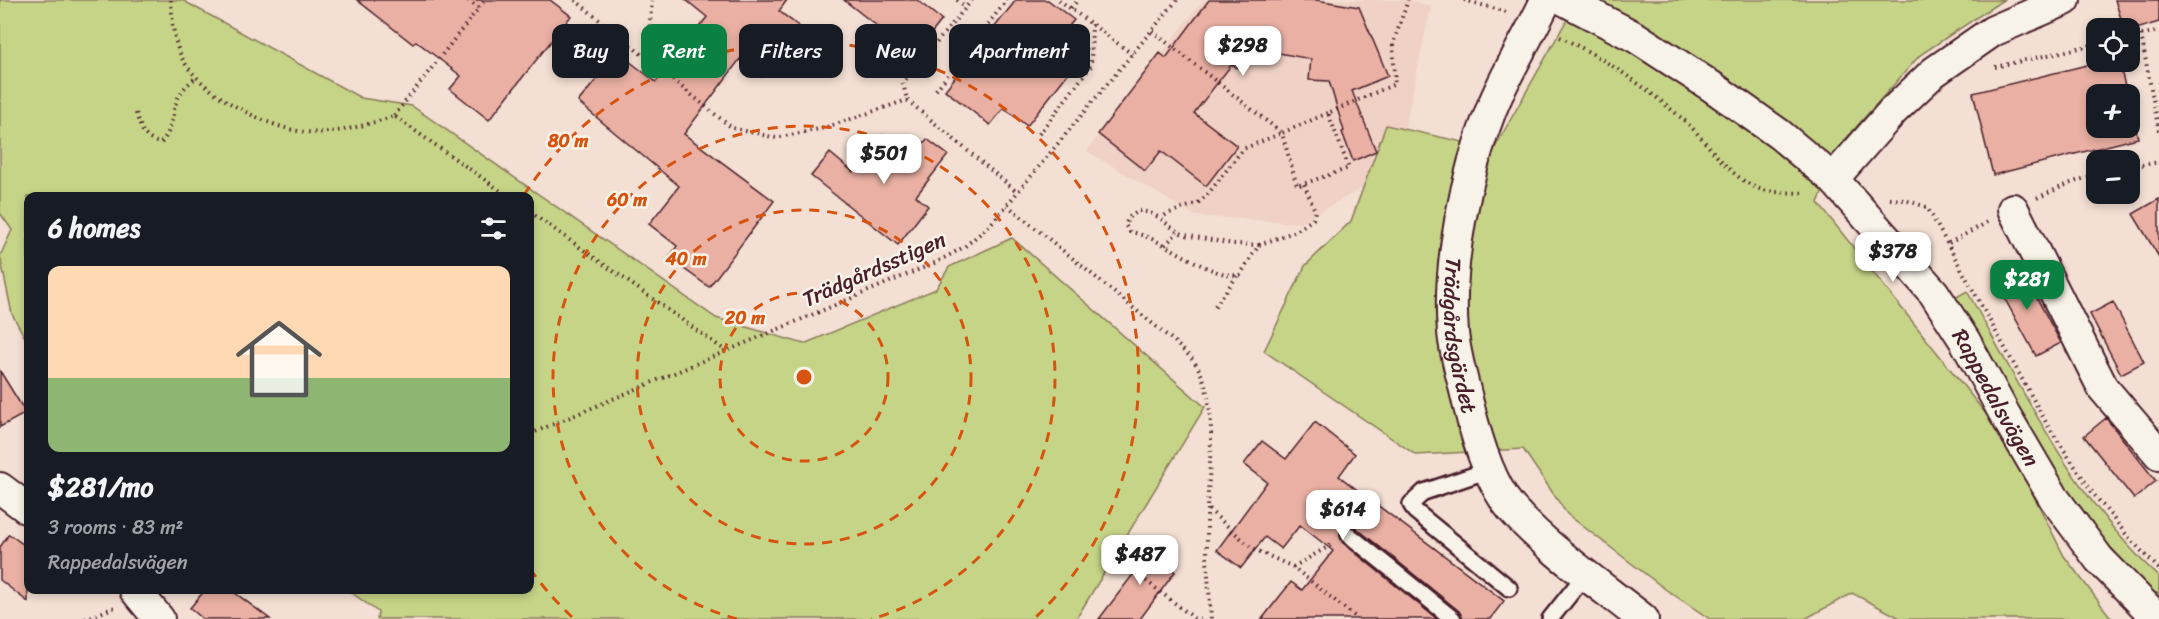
<!DOCTYPE html>
<html lang="en">
<head>
<meta charset="utf-8">
<style>
  body { margin:0; font-family:Sriracha,sans-serif; background:#20242c; color:#f1f3f6; height:100vh; display:flex; flex-direction:column; font-size:22px; white-space:nowrap }
  * { box-sizing:border-box; margin:0 }
  p { font-size:20px; color:#9ea1a6 }
  .icon { flex:none; width:33px; height:33px; fill:none; stroke:currentColor; stroke-width:2; stroke-linecap:round; stroke-linejoin:round }
  .map { position:relative; flex:1; overflow:hidden }
  .panel { position:absolute; left:24px; top:192px; width:510px; height:402px; display:flex; flex-direction:column; background:#171b24; border-radius:12px; box-shadow:0 3px 9px #0003 }
  .panel>* { flex:none }
  .top-card { position:absolute; left:552px; top:24px; width:570px; height:54px; display:flex; gap:12px }
  .buttons { position:absolute; left:2086px; top:18px; display:grid; gap:12px }
  .buttons a { display:grid; place-items:center; width:54px; height:54px; border-radius:12px; background:#171b24; box-shadow:0 3px 9px #0003; font-size:30px }
  .price { position:absolute; translate:-50% -51px; padding:0 14px; border-radius:12px; background:#fff; color:#222; font-size:20px; line-height:39px; filter:drop-shadow(0 2px 3px #0008) }
  .price::after { content:''; position:absolute; left:50%; top:36px; width:18px; height:14px; margin-left:-9px; background:inherit; clip-path:polygon(0 0,100% 0,50% 100%) }
  .price.selected { background:#0b8043; color:#fff }
  ul { padding:0; list-style:none }
  li { display:grid; align-content:center; gap:12px; height:318px; padding:0 24px }
  li span { display:grid; place-items:center; height:186px; border-radius:12px; color:#555 }
  li>.icon { margin-inline-start:auto }
  span .icon { width:108px; height:108px; fill:#fffc; stroke-width:1 }
  li b { font-size:26px }
  h2 { display:flex; justify-content:space-between; align-items:center; height:72px; padding:0 24px; font-size:26px }
  .tag { padding:0 21px; border-radius:12px; background:#171b24; box-shadow:0 3px 9px #0003; font-size:21px; line-height:54px }
  .tag.selected { background:#0b8043; color:#fff }
  .map>svg:first-child { display:block }
  .built { fill:#f0d1c5 }
  .green { fill:#c6d487; stroke:#887a59; stroke-width:1.5 }
  .building { fill:#e9b0a3; stroke:#4a1f2b; stroke-width:1.5 }
  .lines { fill:none; stroke-linecap:round; stroke-linejoin:round }
  .lane-casing { stroke:#4a1f2b; stroke-width:20 }
  .street-casing { stroke:#4a1f2b; stroke-width:34 }
  .path { stroke:#4a1f2b; stroke-width:4; stroke-dasharray:1.5 4.5; stroke-linecap:butt }
  .lane { stroke:#f7f3e8; stroke-width:15 }
  .street { stroke:#f7f3e8; stroke-width:30 }
  .ring { fill:none; stroke:#d8530f; stroke-width:3; stroke-dasharray:10 8 }
  .labels { text-anchor:middle; dominant-baseline:central; stroke-width:5; stroke-linejoin:round; paint-order:stroke }
  .street-label { font-size:22px; fill:#4a1f2b; stroke:#f7f3e8 }
  .centre { fill:#d8530f; stroke:#f7f3e8; stroke-width:3 }
  .ring-label { font-size:18px; text-anchor:middle; font-weight:bold; fill:#d8530f; stroke:#f7f3e8; stroke-width:5; stroke-linejoin:round; paint-order:stroke }
</style>
</head>
<body>
<div class="map">
<svg width="2159" height="619" viewBox="0 0 2159 619">
  <rect width="100%" height="100%" fill="#f3dfd3"/>
  <filter id="ink" filterUnits="userSpaceOnUse"><feTurbulence type="fractalNoise" baseFrequency=".0167" numOctaves="2"/><feDisplacementMap in="SourceGraphic" scale="12" xChannelSelector="R" yChannelSelector="G"/><feConvolveMatrix kernelMatrix="1 2 1 2 8 2 1 2 1" color-interpolation-filters="sRGB"/></filter>
  <g filter="url(#ink)">
    <!-- built -->
    <path class="built" d="M1203 0H1407L1431 6 1396 169 1300 223 1196 216 1087 151Z"/>
    <!-- green -->
    <path class="green" d="M0 0H182L361 98 412 106 716 318 804 344 936 289 949 267 1012 238 1205 407 1076 619H377L378 612 348 590H530V196H28V343L12 314 0 256 12 230 0 213Z
      M1578 0H2003L1920 55 1843 142 1818 203 2005 438 2064 556 2112 619H1902L1852 593 1805 619H1710L1665 589 1567 514 1523 449 1416 455 1264 351 1305 266 1351 221 1386 125 1494 149Z
      M1967 291C2023 391 2074 498 2159 577V594L2151 591 2122 562 2071 497 2025 423 1953 299Z"/>
    <!-- building -->
    <path class="building" d="M357 0H550L571 16 489 120 450 89 461 76 416 41 413 44Z
      M686 0H787L779 11 801 28 762 77 740 59 684 134 774 201 709 287 669 258 677 246 649 224 679 186 578 102 606 68 616 76 629 61 656 82 707 17Z
      M844 0H917L942 20 914 55Z
      M1016 0H1048L1074 20 1065 31 1087 49 1027 126 1004 108 990 125 945 90Z
      M1209 0H1316L1359 7 1388 76 1352 91 1376 151 1353 161 1342 132 1344 131 1329 81 1309 80 1311 59 1263 50 1237 68 1232 64 1194 113 1237 146 1206 186 1161 151 1145 171 1098 134 1160 53 1166 58Z
      M2115 0H2159V22L2130 31V28H2124Z
      M2099 62H2119L2127 94H2097V128H2130V106L2138 138 1993 175 1973 93Z
      M882 135 912 158 927 139 948 155 916 196 928 206 898 245 811 176 830 153 853 172Z
      M2159 199V257L2133 214Z
      M2019 265 2061 343 2036 356 1994 279Z
      M2113 302 2144 362 2121 374 2090 314Z
      M0 371 26 413 0 427Z
      M2106 418 2156 481 2134 499 2084 436Z
      M1315 422 1355 454 1339 476 1504 601 1490 619H1463L1459 611 1355 527 1350 525 1342 528 1340 533 1342 542 1437 619H1262L1291 582 1302 590 1333 551 1300 525 1281 549 1265 537 1241 568 1217 550 1267 482 1244 464 1262 441 1286 459Z
      M9 534 28 548V602L0 580V547Z
      M1146 542 1162 555 1159 560 1175 572 1140 619H1099L1138 568 1130 562Z
      M205 590H231L270 619H203L190 608Z"/>
    <g class="lines">
      <defs>
        <path id="lane" d="M1489 470 1424 492 1411 504 1415 511 1509 588
          M1349 535 1453 619
          M1550 619 1586 574"/>
        <g id="street">
          <path id="s1" d="M1546 0C1529 37 1506 72 1491 110 1466 173 1447 264 1453 332 1455 356 1463 380 1468 403 1476 436 1489 482 1511 508 1547 549 1600 585 1643 619"/>
          <path id="s2" d="M1564 0 1637 38 1714 88 1779 134 1833 179 1934 293 1965 341 2004 413 2054 498 2099 559 2158 619"/>
          <path d="M1833 179 1893 111 1934 72 1993 31 2065 0"/>
          <path d="M2013 209 2103 388 2159 454"/>
          <path d="M0 488 28 509"/>
          <path d="M135 590 159 619"/>
        </g>
      </defs>
      <!-- lane casing -->
      <use href="#lane" class="lane-casing"/>
      <!-- street casing -->
      <use href="#street" class="street-casing"/>
      <!-- path -->
      <path class="path" d="M171 0C172 19 173 41 182 58 200 93 267 128 305 132 336 135 365 125 394 116L508 196
        M468 0 478 8
        M575 0 732 128 776 138 824 128 907 100
        M957 0 966 7
        M972 0 903 83 907 100 1017 192
        M1059 0 1132 54
        M1464 0 1510 13
        M1071 8 1078 0
        M1152 31 1282 133 1243 149 1208 194 1198 203 1167 214 1161 218
        M2141 35 2159 131
        M1560 37C1605 58 1647 88 1685 121 1708 142 1726 174 1755 187 1769 194 1789 192 1805 193
        M2130 37 2159 31
        M647 56 652 0
        M1995 67 2097 44
        M936 90 1007 0
        M136 113C141 129 144 140 161 143 180 122 164 100 197 77
        M1328 113 1282 133 1297 186 1349 168 1328 113 1395 84 1393 44 1408 0
        M394 116 485 0
        M1039 134 1091 66 1092 24
        M2130 167 2159 162
        M2037 198 2068 184 2097 174
        M1890 199 1905 200 1927 207 2048 426 2092 492 2129 538 2159 569
        M1007 205 1175 342C1182 350 1192 357 1197 366 1219 404 1209 466 1207 508L1252 548 1293 567 1358 619
        M1139 211C1160 212 1167 228 1185 235L1233 244 1259 245 1240 275C1208 279 1164 237 1130 232L1125 225 1129 217Z
        M530 212 726 351
        M1949 243 1988 222
        M1165 245 1178 232
        M1259 245 1296 231 1313 219 1315 211 1304 184
        M1215 306 1237 276
        M530 434 937 262 964 247 988 227 1007 205 1177 0
        M1207 509V560L1211 619
        M1127 566 1194 618 1205 619
        M1293 567 1331 545
        M85 619 115 607"/>
      <!-- lane -->
      <use href="#lane" class="lane"/>
      <!-- street -->
      <use href="#street" class="street"/>
    </g>
  </g>
  <!-- distance rings -->
  <g class="ring">
    <circle cx="804" cy="377" r="84"/>
    <circle cx="804" cy="377" r="167"/>
    <path d="M737 619A251 251 0 1 1 871 619"/>
    <path d="M572 617A334 334 0 0 1 530 569M524 195A334 334 0 1 1 1036 617"/>
  </g>
  <g class="labels">
    <!-- street labels -->
    <g class="street-label">
      <text transform="translate(874 269) rotate(-24)">Trädgårdsstigen</text>
      <text stroke="none"><textPath href="#s1" startOffset="354">Trädgårdsgärdet</textPath></text>
      <text stroke="none"><textPath href="#s2" startOffset="598">Rappedalsvägen</textPath></text>
    </g>
  </g>
  <circle cx="804" cy="377" r="9" class="centre"/>
  <g class="ring-label">
    <text x="568" y="147">80 m</text>
    <text x="627" y="206">60 m</text>
    <text x="686" y="265">40 m</text>
    <text x="745" y="324">20 m</text>
  </g>
</svg>
<div class="buttons">
<a><svg class="icon" aria-label="locate" viewBox="0 0 24 24"><circle cx="12" cy="12" r="6"/><path d="M12 2v4M12 18v4M2 12h4M18 12h4"/></svg></a>
<a>+</a>
<a>−</a>
</div>
<b class="price" style="left:1243px;top:77px">$298</b>
<b class="price" style="left:884px;top:185px">$501</b>
<b class="price" style="left:1893px;top:283px">$378</b>
<b class="price selected" style="left:2027px;top:311px">$281</b>
<b class="price" style="left:1343px;top:541px">$614</b>
<b class="price" style="left:1140px;top:586px">$487</b>
<div class="top-card">
<a class="tag">Buy</a>
<a class="tag selected">Rent</a>
<a class="tag">Filters</a>
<a class="tag">New</a>
<a class="tag">Apartment</a>
</div>
<section class="panel">
<h2>6 homes<svg class="icon" aria-label="filters" viewBox="0 0 24 24"><path d="M4 7h16M4 17h16"/><circle cx="9" cy="7" r="2"/><circle cx="15" cy="17" r="2"/></svg></h2>
<ul>
<li><span style="background:linear-gradient(#ffd9b3 60%,#8fb573 0)"><svg class="icon" aria-label="home" viewBox="0 0 24 24"><path d="M3 11l9-7 9 7M6 9v11h12V9"/></svg></span><div><b>$281/mo</b><p>3 rooms · 83 m²</p><p>Rappedalsvägen</p></div></li>
</ul>
</section>
</div>
</body>
</html>
